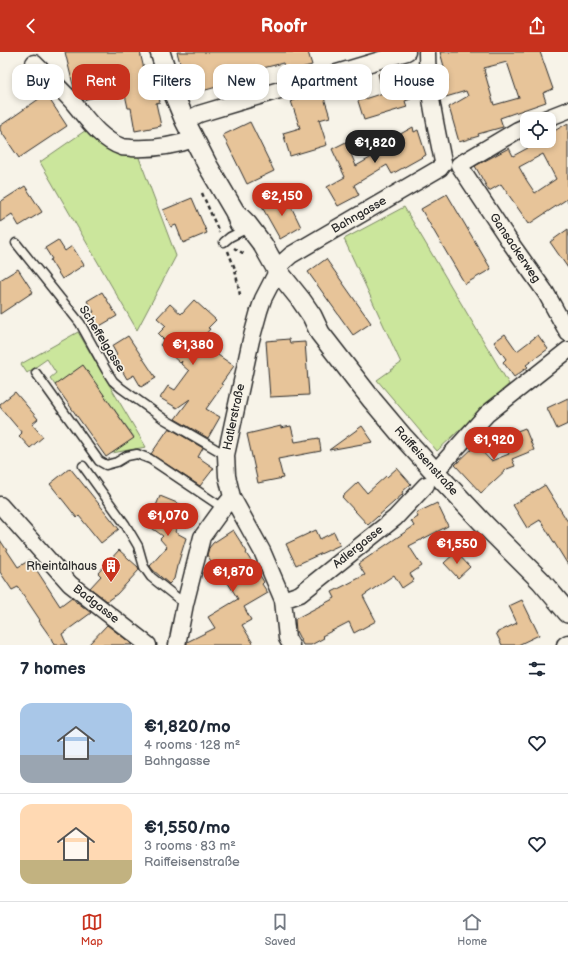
<!DOCTYPE html>
<html lang="en">
<head>
<meta charset="utf-8">
<style>
  body { margin:0; font-family:"Balsamiq Sans",sans-serif; background:#f2f2f3; color:#1f2937; height:100vh; display:flex; flex-direction:column; font-size:15px; white-space:nowrap }
  * { box-sizing:border-box; margin:0 }
  p { font-size:13px; color:#747a83 }
  .icon { flex:none; width:22px; height:22px; fill:none; stroke:currentColor; stroke-width:2; stroke-linecap:round; stroke-linejoin:round }
  .map { position:relative; height:593px; overflow:hidden }
  .details { display:flex; flex-direction:column; background:#fff; flex:1 }
  .details>* { flex:none }
  .guide { position:absolute; left:12px; top:12px; width:544px; height:36px; display:flex; gap:8px }
  .fabs { position:absolute; left:520px; top:60px; display:grid; gap:8px }
  .fabs a { display:grid; place-items:center; width:36px; height:36px; border-radius:8px; background:#fff; box-shadow:0 2px 6px #0003; font-size:20px }
  .price { position:absolute; translate:-50% -34px; padding:0 9px; border-radius:14px; background:#c8321e; color:#fff; font-size:13px; line-height:26px; filter:drop-shadow(0 1px 2px #0008) }
  .price::after { content:''; position:absolute; left:50%; top:24px; width:12px; height:9px; margin-left:-6px; background:inherit; clip-path:polygon(0 0,100% 0,50% 100%) }
  .price.selected { background:#222; color:#fff }
  ul { padding:0; list-style:none }
  li { display:flex; align-items:center; gap:12px; height:100px; padding:0 20px }
  li+li { border-top:1px solid #e0e1e3 }
  li span { display:grid; place-items:center; flex:none; width:112px; height:80px; border-radius:12px; color:#555 }
  li>.icon { margin-inline-start:auto }
  span .icon { width:48px; height:48px; fill:#fffc; stroke-width:1 }
  li b { font-size:17px }
  h2 { display:flex; justify-content:space-between; align-items:center; height:48px; padding:0 20px; font-size:17px }
  .tag { padding:0 14px; border-radius:12px; background:#fff; box-shadow:0 2px 6px #0003; font-size:14px; line-height:36px }
  .tag.selected { background:#c8321e; color:#fff }
  header { display:flex; justify-content:space-between; align-items:center; height:52px; padding:0 20px; background:#c8321e; color:#fff; font-size:18px; font-weight:700 }
  .tab-bar { display:flex; justify-content:space-around; align-items:center; height:56px; border-top:1px solid #e0e1e3; background:#fff; font-size:11px; color:#747a83 }
  .tab-bar a { display:grid; justify-items:center; gap:2px }
  .tab-bar .selected { color:#c8321e }
  .map>svg:first-child { display:block }
  .green { fill:#cbe69c; stroke:#7b8864 }
  .building { fill:#e7c499; stroke:#2b2b2b; fill-rule:evenodd }
  .lines { fill:none; stroke-linecap:round; stroke-linejoin:round }
  .service-casing { stroke:#2b2b2b; stroke-width:11 }
  .minor-casing { stroke:#2b2b2b; stroke-width:19 }
  .tertiary-casing { stroke:#2b2b2b; stroke-width:22 }
  .path { stroke:#2b2b2b; stroke-width:2.5; stroke-dasharray:4 3; stroke-linecap:butt }
  .service { stroke:#f7f3e8; stroke-width:8 }
  .minor { stroke:#f7f3e8; stroke-width:16 }
  .tertiary { stroke:#f7f3e8; stroke-width:19 }
  .labels { text-anchor:middle; dominant-baseline:central; stroke-width:3.5; stroke-linejoin:round; paint-order:stroke }
  .street-label { font-size:12px; fill:#2b2b2b; stroke:#f7f3e8 }
  .poi-label { font-size:12px; fill:#2b2b2b; stroke:#f7f3e8; text-anchor:end }
</style>
</head>
<body>
<header><svg class="icon" aria-label="back" viewBox="0 0 24 24"><path d="M15 5l-7 7 7 7"/></svg>Roofr<svg class="icon" aria-label="share" viewBox="0 0 24 24"><path d="M12 15V3M7 8l5-5 5 5M5 13v7h14v-7"/></svg></header>
<div class="map">
<svg width="568" height="593" viewBox="0 0 568 593">
  <rect width="100%" height="100%" fill="#f7f3e8"/>
  <filter id="ink" filterUnits="userSpaceOnUse"><feTurbulence type="fractalNoise" baseFrequency=".025" numOctaves="2"/><feDisplacementMap in="SourceGraphic" scale="8" xChannelSelector="R" yChannelSelector="G"/><feConvolveMatrix kernelMatrix="1 2 1 2 8 2 1 2 1" color-interpolation-filters="sRGB"/></filter>
  <g filter="url(#ink)">
    <!-- green -->
    <path class="green" d="M89 76 138 103 176 204 137 278 40 110Z
      M404 155 509 332 437 399 377 328 401 311 344 187Z
      M78 280 146 395 112 401 134 385 83 314 55 333 50 326 56 321 47 307 27 321 21 312Z"/>
    <!-- building -->
    <path class="building" d="M65 0H140L147 30 155 28 160 50 156 51 161 74 135 79 131 56H128L124 38 83 48 74 37Z
      M177 0H308L312 13 286 20 283 11 255 18 257 24 191 42 186 21 183 22Z
      M440 0H540L553 37 543 41 546 50 500 66 503 75 478 82 479 84 459 90 449 55 468 44 466 39 446 45 442 31 448 29ZM507 10 519 46 494 53 484 18H485L484 16Z
      M401 14 411 47 405 49 407 55 364 68 358 49 383 41 378 22Z
      M322 39 330 65 319 68 327 93 290 104 283 81 300 76 291 49Z
      M46 42 67 74 19 106 0 78V74Z
      M250 70 274 119 247 132 223 83Z
      M568 71V150L567 147 529 172 501 132 489 139 475 114 509 96 513 104 537 91 536 89H549V82ZM543 102 556 127 535 141 527 129 519 115Z
      M413 75 414 80 418 78 426 103 392 122 387 113 354 133 359 143 338 154 327 135 345 125 332 97 346 90 356 114 398 90 395 85Z
      M25 134 42 160 19 174 12 162 0 170V150Z
      M285 142 301 175 280 187 262 155Z
      M447 142 491 217 465 232 421 157Z
      M192 146 207 181 183 191 176 173 171 175 163 158Z
      M568 177V216L550 190Z
      M58 188 65 199 72 194 84 213 62 227 50 208 52 207 45 196Z
      M326 207 371 271 353 283 308 220Z
      M18 217 33 240 0 262V228Z
      M102 240 117 264 98 275 90 262 94 260 87 249Z
      M194 248 216 268 208 276 210 277 199 290 234 314 221 332 223 333 206 357 220 365 208 386 175 367 190 347 177 356 160 346 168 334 175 338 189 319 181 312 182 309 180 311 160 293 164 288 158 282 166 274 157 266 170 252 181 262Z
      M505 282 517 299 538 283 548 297 526 313 528 315 514 325 503 310 506 307 494 290Z
      M128 284 156 326 141 335 134 323 127 327 114 305 117 303 112 294Z
      M289 287 290 291 305 290 309 343 270 345 266 289Z
      M83 313 134 386 106 405 55 333Z
      M15 340 38 367 32 372 43 385 30 396 19 384 22 381 0 355V352Z
      M568 346V372L557 377 547 356Z
      M281 374V376L291 374 295 390 319 386 321 399 278 407 283 426 258 431 247 382Z
      M362 374 373 390 329 398Z
      M169 376 203 396 198 405 214 416 200 434 151 402Z
      M525 376 534 398 512 407 515 414 507 417 481 441 455 413 476 393 491 409 509 402 502 385Z
      M70 416 119 477 101 491 79 464 77 466 50 432Z
      M397 416 411 432 402 440 403 442 368 473 342 445 358 430 367 441 386 424 387 425Z
      M545 433 568 470V513L541 469H540V468L527 476 513 453Z
      M160 444 187 455 175 480 186 486 178 512 177 514 174 527 169 532 153 518 150 514 167 495 160 487 163 484 146 472 151 466Z
      M437 451 448 474 409 494 422 514 410 522 414 528 402 536 394 523 363 544 376 569 354 581 349 570 322 584 324 586 311 593H303L296 579 295 567 335 546 332 540 365 523 358 512 414 474 411 469 418 465 416 461Z
      M233 478 247 500 246 501 264 530 262 532 268 541 244 555 251 568 242 573 254 593H187V590L215 576 208 565 238 547 221 520 219 521 207 503 209 496 213 491Z
      M316 478 320 487 334 480 340 493 296 513 286 492Z
      M0 488 18 515 30 508 60 554 72 545 77 551V550L91 561 62 582 67 593H54L51 586 39 569 40 568 18 535 12 538 0 520Z
      M119 498 138 515 139 518 117 542 107 549 90 536 101 524 98 521Z
      M456 500 470 515 458 526 444 511Z
      M522 548 539 583 518 593H502L496 581 517 571 509 554Z
      M107 573 128 589 132 593H88Z"/>
    <g class="lines">
      <defs>
        <path id="service" d="M224 190 230 185 242 179
          M16 191 80 271 106 318 113 329 121 336 164 367 226 403
          M36 321 99 409 106 413 117 410 127 404 137 402 150 407 223 456
          M83 414 125 472 138 494 144 515 151 525 185 552"/>
        <path id="minor" d="M34 11C46 23 59 35 71 48 85 64 99 87 122 95 124 96 128 95 131 96 152 97 174 94 194 87
          M545 67 568 58
          M185 69 199 62 407 0
          M459 113 512 193 546 241 568 281
          M459 113 518 78 527 74
          M435 420 487 362 568 298
          M0 453 70 532 148 593
          M283 548 300 542 395 466 426 433
          M177 593 185 552 202 485 223 456 232 445
          M291 593 287 586 283 548 262 499 232 445 227 424 226 403 251 288 259 259 263 247 281 212 291 203 440 116 443 112V110C436 74 427 37 427 0
          M565 593 568 591"/>
        <path id="tertiary" d="M160 0 171 35 185 69 208 114 235 160 239 171
          M235 160 247 172 263 193 277 218 301 248 312 264 320 281 372 348 404 386 435 420 487 475 541 529 568 561"/>
      </defs>
      <!-- service casing -->
      <use href="#service" class="service-casing"/>
      <!-- minor casing -->
      <use href="#minor" class="minor-casing"/>
      <!-- tertiary casing -->
      <use href="#tertiary" class="tertiary-casing"/>
      <!-- path -->
      <path class="path" d="M202 141 219 180
        M234 196 246 203
        M228 199 235 217 240 243"/>
      <!-- service -->
      <use href="#service" class="service"/>
      <!-- minor -->
      <use href="#minor" class="minor"/>
      <!-- tertiary -->
      <use href="#tertiary" class="tertiary"/>
    </g>
  </g>
  <!-- icons -->
  <defs>
    <symbol id="building-pin" viewBox="-11 -11 22 30"><path d="M0 17L-7.5 6A9.5 9.5 0 1 1 7.5 6Z" fill="#c8321e" stroke="#f7f3e8"/><path d="M-4-6H4V6H1V3H-1V6H-4ZM-2.5-4.3h1.7v1.8h-1.7ZM.8-4.3h1.7v1.8H.8ZM-2.5-1h1.7V.8h-1.7ZM.8-1h1.7V.8H.8Z" fill="#fff"/></symbol>
  </defs>
  <g fill-rule="evenodd">
    <use href="#building-pin" x="100" y="503" width="22" height="30"/>
  </g>
  <g class="labels">
    <!-- street labels -->
    <g class="street-label">
      <text transform="translate(359 163) rotate(-30)">Bahngasse</text>
      <text transform="translate(515 196) rotate(56)">Gansackerweg</text>
      <text transform="translate(102 287) rotate(58)">Scheffelgasse</text>
      <text transform="translate(234 365) rotate(-78)">Hatlerstraße</text>
      <text transform="translate(426 409) rotate(48)">Raiffeisenstraße</text>
      <text transform="translate(358 495) rotate(-39)">Adlergasse</text>
      <text transform="translate(96 552) rotate(38)">Badgasse</text>
    </g>
    <!-- poi labels -->
    <g class="poi-label">
      <text x="97" y="514">Rheintalhaus</text>
    </g>
  </g>
</svg>
<div class="fabs">
<a><svg class="icon" aria-label="locate" viewBox="0 0 24 24"><circle cx="12" cy="12" r="6"/><path d="M12 2v4M12 18v4M2 12h4M18 12h4"/></svg></a>
</div>
<b class="price selected" style="left:375px;top:112px">€1,820</b>
<b class="price" style="left:282px;top:165px">€2,150</b>
<b class="price" style="left:193px;top:314px">€1,380</b>
<b class="price" style="left:494px;top:409px">€1,920</b>
<b class="price" style="left:168px;top:485px">€1,070</b>
<b class="price" style="left:457px;top:513px">€1,550</b>
<b class="price" style="left:233px;top:541px">€1,870</b>
<div class="guide">
<a class="tag">Buy</a>
<a class="tag selected">Rent</a>
<a class="tag">Filters</a>
<a class="tag">New</a>
<a class="tag">Apartment</a>
<a class="tag">House</a>
</div>
</div>
<section class="details">
<h2>7 homes<svg class="icon" aria-label="filters" viewBox="0 0 24 24"><path d="M4 7h16M4 17h16"/><circle cx="9" cy="7" r="2"/><circle cx="15" cy="17" r="2"/></svg></h2>
<ul>
<li><span style="background:linear-gradient(#a9c7e8 65%,#9aa5b1 0)"><svg class="icon" aria-label="home" viewBox="0 0 24 24"><path d="M3 11l9-7 9 7M6 9v11h12V9"/></svg></span><div><b>€1,820/mo</b><p>4 rooms · 128 m²</p><p>Bahngasse</p></div><svg class="icon" aria-label="heart" viewBox="0 0 24 24"><path d="M12 20l-8-8c-3-5 5-10 8-4 3-6 11-1 8 4z"/></svg></li>
<li><span style="background:linear-gradient(#ffd9b3 70%,#c2b280 0)"><svg class="icon" aria-label="home" viewBox="0 0 24 24"><path d="M3 11l9-7 9 7M6 9v11h12V9"/></svg></span><div><b>€1,550/mo</b><p>3 rooms · 83 m²</p><p>Raiffeisenstraße</p></div><svg class="icon" aria-label="heart" viewBox="0 0 24 24"><path d="M12 20l-8-8c-3-5 5-10 8-4 3-6 11-1 8 4z"/></svg></li>
</ul>
</section>
<nav class="tab-bar">
<a class="selected"><svg class="icon" aria-label="map" viewBox="0 0 24 24"><path d="M3 6l6-2 6 2 6-2v14l-6 2-6-2-6 2zM9 4v14M15 6v14"/></svg>Map</a>
<a><svg class="icon" aria-label="saved" viewBox="0 0 24 24"><path d="M7 4h10v16l-5-4-5 4z"/></svg>Saved</a>
<a><svg class="icon" aria-label="home" viewBox="0 0 24 24"><path d="M3 11l9-7 9 7M6 9v11h12V9"/></svg>Home</a>
</nav>
</body>
</html>
